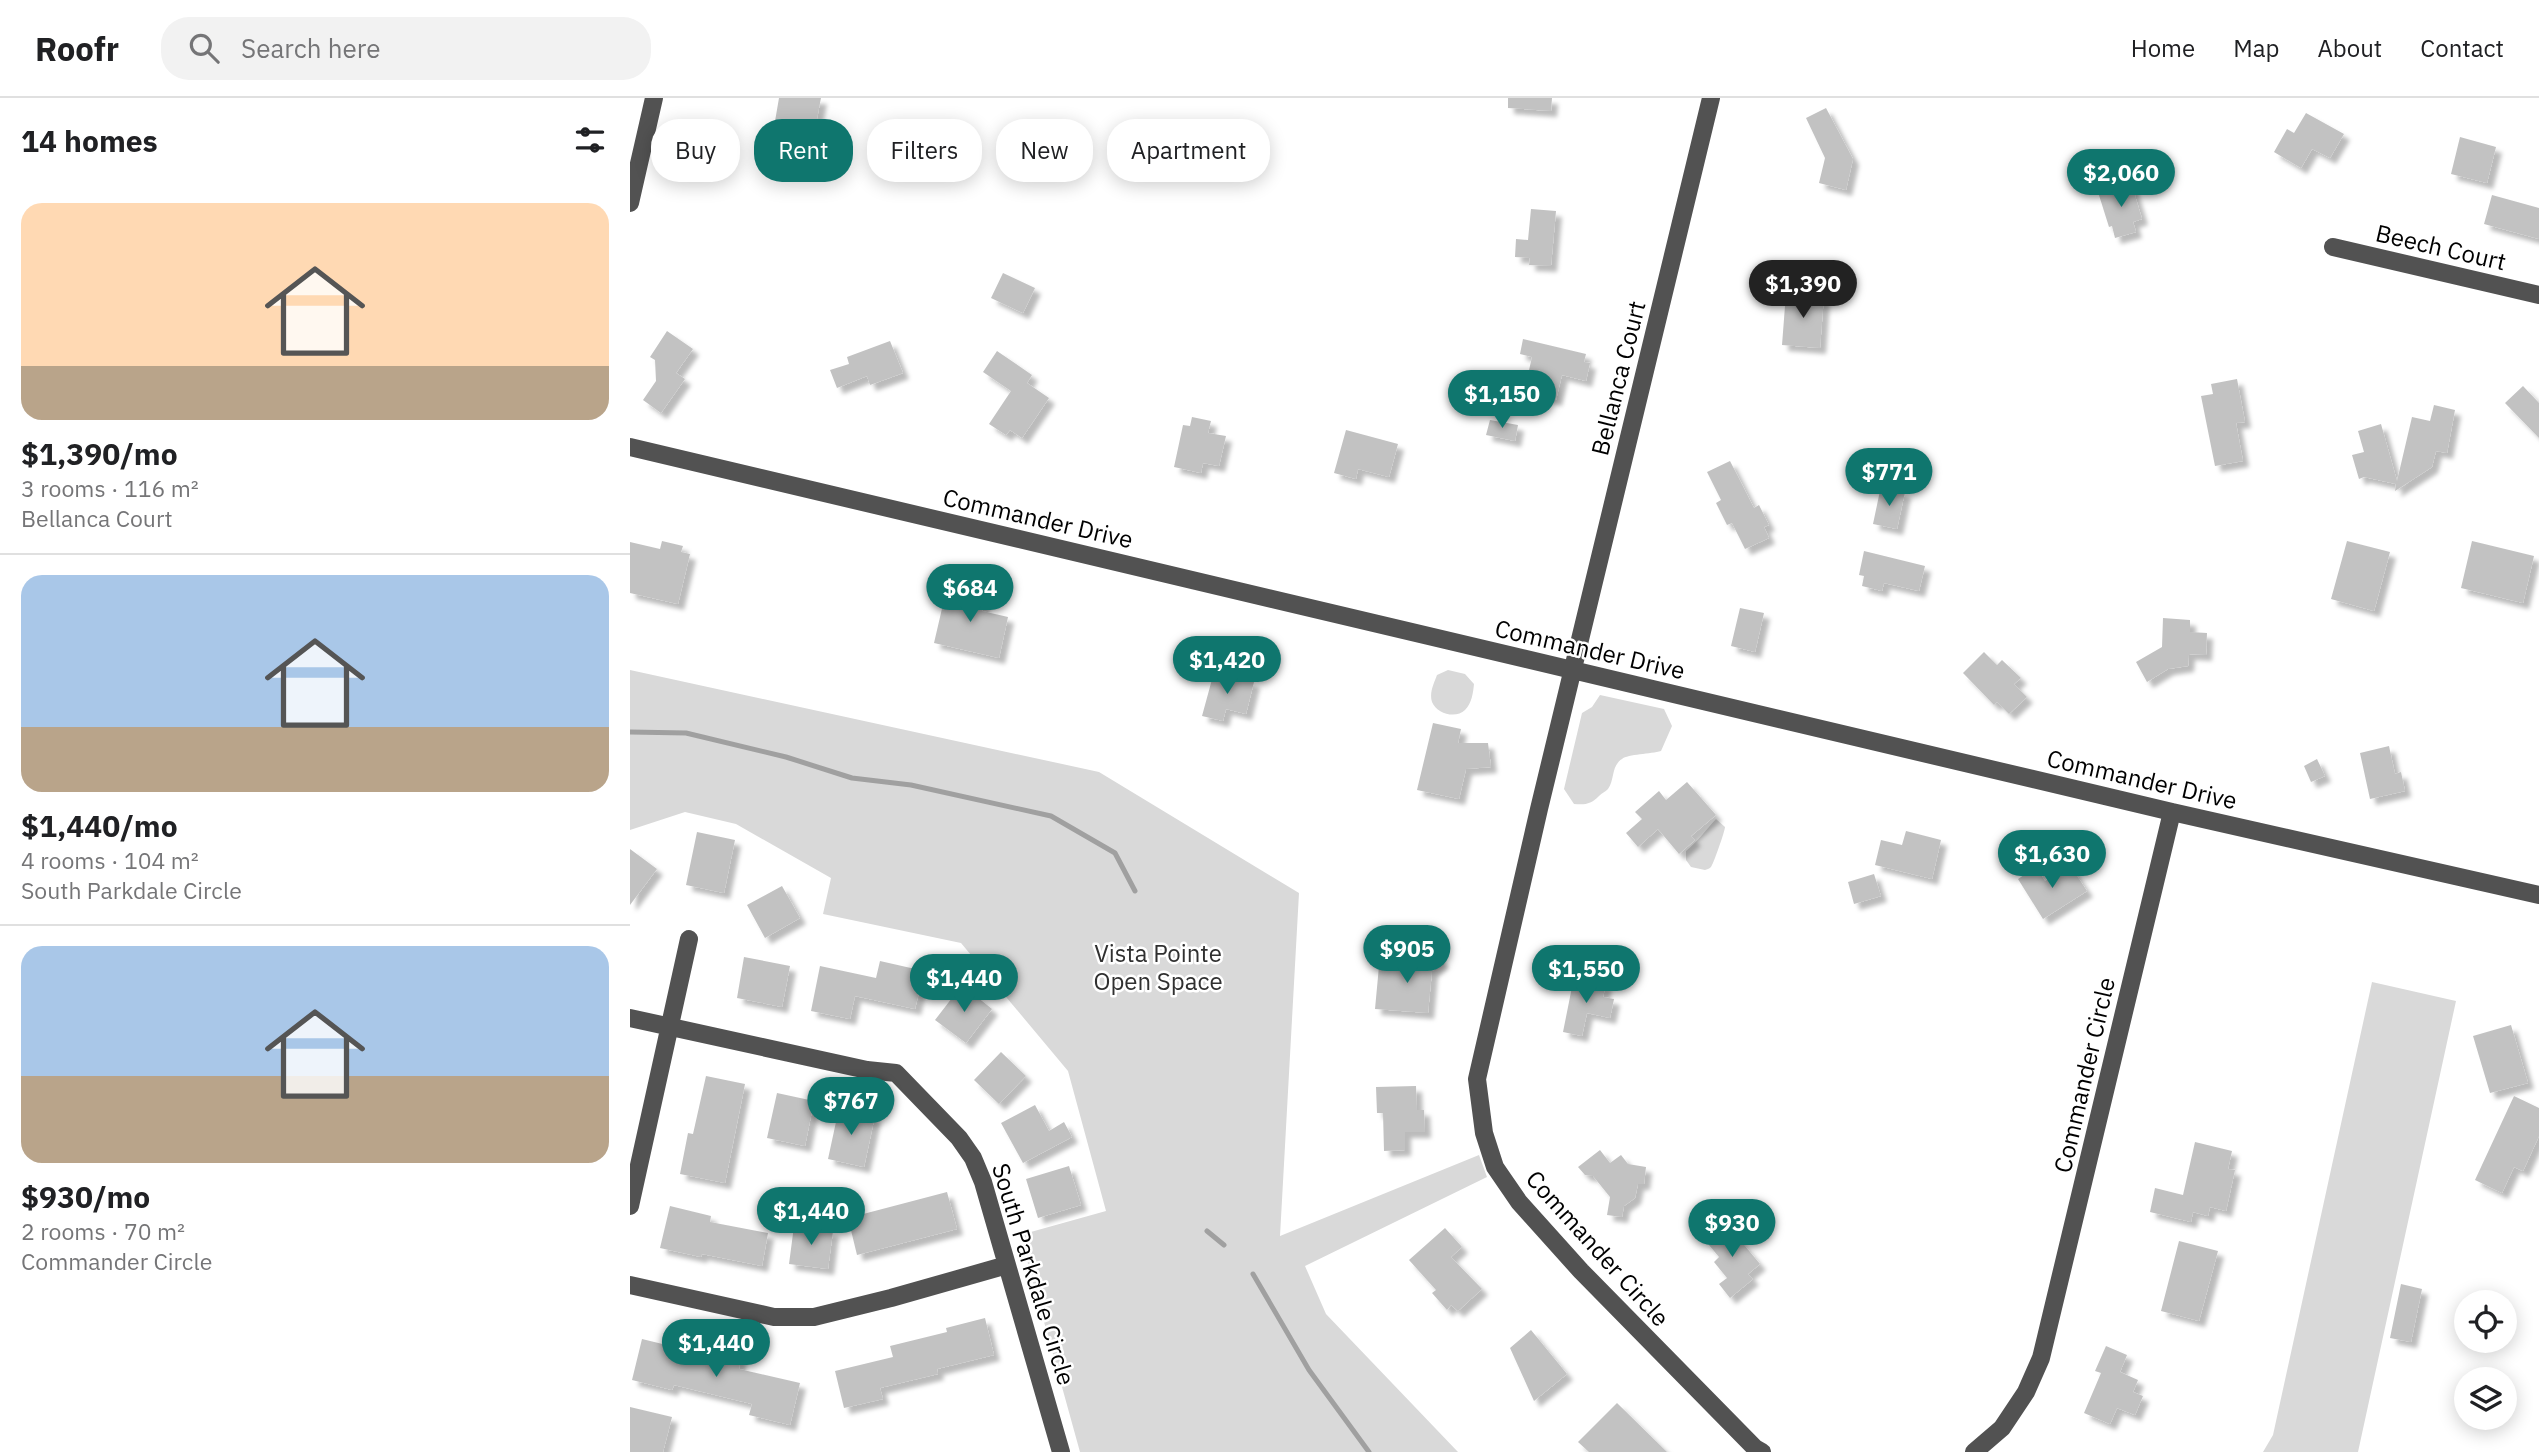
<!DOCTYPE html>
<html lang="en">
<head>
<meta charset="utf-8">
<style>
  body { margin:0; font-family:"IBM Plex Sans",sans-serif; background:#f2f2f2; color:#202124; height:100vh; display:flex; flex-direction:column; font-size:26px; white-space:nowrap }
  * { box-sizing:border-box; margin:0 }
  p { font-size:23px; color:#757577 }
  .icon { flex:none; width:38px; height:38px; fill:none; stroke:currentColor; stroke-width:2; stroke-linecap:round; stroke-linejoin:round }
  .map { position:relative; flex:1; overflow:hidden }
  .sheet { display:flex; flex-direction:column; background:#fff; width:630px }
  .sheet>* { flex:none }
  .hud { position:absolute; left:21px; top:21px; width:665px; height:63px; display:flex; gap:14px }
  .fabs { position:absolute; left:1824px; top:1192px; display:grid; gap:14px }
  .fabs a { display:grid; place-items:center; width:63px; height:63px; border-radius:50%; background:#fff; box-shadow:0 4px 18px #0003; font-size:35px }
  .price { position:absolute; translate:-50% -60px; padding:0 16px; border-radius:24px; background:#0f766e; color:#fff; font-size:23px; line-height:46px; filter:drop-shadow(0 2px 4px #0008) }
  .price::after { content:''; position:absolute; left:50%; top:42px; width:21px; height:16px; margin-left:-10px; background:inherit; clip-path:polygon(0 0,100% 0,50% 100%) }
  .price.current { background:#222; color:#fff }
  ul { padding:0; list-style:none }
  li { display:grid; align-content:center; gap:14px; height:371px; padding:0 21px }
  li+li { border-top:2px solid #e0e0e0 }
  li span { display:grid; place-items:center; height:217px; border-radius:21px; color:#555 }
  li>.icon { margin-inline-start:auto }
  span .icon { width:126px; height:126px; fill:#fffc; stroke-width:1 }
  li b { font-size:30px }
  h2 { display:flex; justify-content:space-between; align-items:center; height:84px; padding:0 21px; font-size:30px }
  .pill { padding:0 24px; border-radius:28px; background:#fff; box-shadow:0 4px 18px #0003; font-size:24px; line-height:63px }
  .pill.current { background:#0f766e; color:#fff }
  header { display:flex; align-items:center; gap:42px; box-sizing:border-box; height:98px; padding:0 35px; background:#fff; border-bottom:2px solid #e0e0e0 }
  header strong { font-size:33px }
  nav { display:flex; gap:38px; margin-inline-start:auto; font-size:24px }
  .search { width:490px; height:63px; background:#f2f2f2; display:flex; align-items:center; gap:18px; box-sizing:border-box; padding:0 24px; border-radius:28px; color:#757577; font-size:26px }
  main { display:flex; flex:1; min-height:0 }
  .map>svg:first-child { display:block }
  .green { fill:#d9d9d9 }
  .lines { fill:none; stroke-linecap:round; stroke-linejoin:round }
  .stream { stroke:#a0a0a0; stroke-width:5 }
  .building { fill:#c2c2c2; filter:url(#shadow) }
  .minor { stroke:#525252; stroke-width:18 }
  .labels { text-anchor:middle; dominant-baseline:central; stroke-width:5; stroke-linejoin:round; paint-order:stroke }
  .street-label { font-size:24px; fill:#000; stroke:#fff }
  .park-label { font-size:24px; fill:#303030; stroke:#fff }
</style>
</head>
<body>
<header>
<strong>Roofr</strong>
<div class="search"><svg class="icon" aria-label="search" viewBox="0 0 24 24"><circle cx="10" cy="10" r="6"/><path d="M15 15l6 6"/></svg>Search here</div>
<nav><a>Home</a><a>Map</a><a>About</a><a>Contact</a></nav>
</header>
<main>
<section class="sheet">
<h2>14 homes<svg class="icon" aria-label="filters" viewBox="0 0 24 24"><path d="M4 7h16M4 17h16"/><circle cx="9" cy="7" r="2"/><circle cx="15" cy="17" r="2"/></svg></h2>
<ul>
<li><span style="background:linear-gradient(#ffd9b3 75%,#b9a48a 0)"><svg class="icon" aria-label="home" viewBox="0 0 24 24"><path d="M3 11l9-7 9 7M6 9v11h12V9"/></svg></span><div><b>$1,390/mo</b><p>3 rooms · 116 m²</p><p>Bellanca Court</p></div></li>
<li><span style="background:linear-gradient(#a9c7e8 70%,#b9a48a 0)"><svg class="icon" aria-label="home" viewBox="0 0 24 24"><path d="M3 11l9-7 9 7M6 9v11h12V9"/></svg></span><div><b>$1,440/mo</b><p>4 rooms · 104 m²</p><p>South Parkdale Circle</p></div></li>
<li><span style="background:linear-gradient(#a9c7e8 60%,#b9a48a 0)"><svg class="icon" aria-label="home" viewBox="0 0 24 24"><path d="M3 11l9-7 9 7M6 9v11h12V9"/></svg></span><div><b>$930/mo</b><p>2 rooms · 70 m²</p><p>Commander Circle</p></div></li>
</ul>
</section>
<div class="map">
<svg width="1909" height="1354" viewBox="0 0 1909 1354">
  <defs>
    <filter id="shadow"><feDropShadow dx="6" dy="6" stdDeviation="2" flood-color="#0004"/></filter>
  </defs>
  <rect width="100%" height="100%" fill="#fff"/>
  <!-- green -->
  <path class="green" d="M0 572 469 674 669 795 650 1138 849 1057 857 1079 675 1168 696 1216 828 1354H450L390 1137 476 1113 438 973 331 845 193 816 201 780 106 726 55 714 0 732Z
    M818 572 835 576 844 586C843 595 842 605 835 612 826 621 807 616 802 604 799 595 804 585 807 577Z
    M970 597 1034 611 1042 628 1031 653C1021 656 998 656 992 661 981 668 985 681 978 691 975 694 972 695 969 698 961 706 956 707 944 706L934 691 952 615 962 609Z
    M1086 721 1095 729C1095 733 1083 767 1081 769 1079 771 1077 771 1075 772L1061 769 1056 762V753C1068 743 1076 732 1086 721Z
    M1742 884 1826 903 1728 1354H1633L1643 1337Z"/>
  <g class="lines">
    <!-- stream -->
    <path class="stream" d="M0 634 56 635 156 659 222 680 281 687 421 718 485 755 505 793
      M577 1133 594 1147
      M623 1176 679 1272 739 1354"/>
  </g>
  <!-- building -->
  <path class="building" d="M149 0H191L184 36 144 29Z
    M878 0H922L921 13 878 10Z
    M1196 10 1223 61 1216 92 1189 85 1195 60 1176 20Z
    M1676 15 1714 36 1700 60 1682 51 1671 70 1644 54 1657 31 1664 35Z
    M1830 39 1866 49 1857 85 1821 76Z
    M1501 84 1512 121 1503 124 1506 134 1485 140 1482 128 1479 129 1468 94Z
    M1862 97 1909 110V141L1854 126Z
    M901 111 926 113 921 168 899 167 900 160 885 159 886 141 898 142Z
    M373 175 405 190 393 215 361 200Z
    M1156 195 1194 198 1190 250 1152 247Z
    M37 233 63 251 46 275 55 281 31 315 13 302 26 283 25 262 20 259Z
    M893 241 956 256 954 264 960 265 956 283 932 277 926 302 894 294 902 259 890 256Z
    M260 243 273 275 240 287 237 278 207 290 200 272 219 266 217 259Z
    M367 253 402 277 397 285 419 300 392 340 380 332 376 337 359 326 381 293 353 274Z
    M1607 281 1615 324 1606 325 1613 363 1585 368 1571 298 1583 296 1581 286Z
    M1893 288 1909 305V340L1875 305Z
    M1804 307 1825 312 1817 355 1806 353 1802 369 1765 393 1766 386 1734 379 1729 381 1722 357 1734 354 1728 333 1751 326 1767 383 1782 319 1800 323Z
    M562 319 581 323 578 335 596 338 589 368 573 365 571 375 544 369 553 327 560 328Z
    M860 322 888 327 885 343 856 337Z
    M716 332 768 346 759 379 728 371 726 381 704 375Z
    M1100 363 1124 410 1129 407 1139 427 1134 429 1139 440 1115 451 1102 425 1097 427 1086 405 1091 402 1077 374Z
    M1251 388 1275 394 1267 431 1243 426Z
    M32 443 53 448 51 454 60 456 48 506 0 495V444L30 451Z
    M1717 443 1760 454 1744 513 1701 501Z
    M1842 443 1904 458 1893 505 1831 490Z
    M1234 453 1295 468 1289 493 1254 485 1252 493 1232 488 1234 478 1229 477Z
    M317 489 356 498 352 513 378 519 369 560 304 545Z
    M1110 510 1134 515 1125 554 1101 548Z
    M1533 520 1560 522V534L1577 535 1576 557 1559 556 1558 568 1538 571 1517 584 1506 564 1532 549Z
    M1354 554 1367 567 1372 562 1391 580 1384 586 1397 599 1379 616 1367 604 1364 607 1333 575Z
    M584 574 624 584 616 616 596 611 593 623 572 618Z
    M803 625 831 631 828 645H858L861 669 836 671 829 701 787 692Z
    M1759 648 1765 676 1771 674 1775 693 1740 701 1730 655Z
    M1687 661 1695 678 1681 684 1674 668Z
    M1057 684 1086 717 1061 738 1065 742 1049 756 1028 731 1008 749 996 735 1012 721 1005 714 1029 693 1036 702Z
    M1276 733 1311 742 1302 781 1245 767 1251 742 1272 747Z
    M67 734 105 742 94 795 56 787Z
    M0 751 27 771 0 807Z
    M1440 767 1457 793 1413 821 1388 781 1406 769 1415 783Z
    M1244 776 1251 798 1224 806 1218 784Z
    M152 788 170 820 135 840 117 807Z
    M800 848 813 864 802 873 798 915 745 911 749 868 781 871 782 864Z
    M114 859 160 868 152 909 107 900Z
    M250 863 294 873 285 911 225 898 220 921 181 913 190 868 246 880Z
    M944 879 976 886 973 899 984 901 980 920 957 915 952 938 933 934Z
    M332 887 362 911 336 945 305 922Z
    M1881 927 1898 985 1860 995 1843 938Z
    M371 954 396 978 369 1006 344 982Z
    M76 978 115 986 95 1085 50 1076 58 1035 63 1036Z
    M786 988 787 1012H794L795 1034H775V1052L754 1053 753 1015H747L746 989Z
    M147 995 184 1003 175 1048 137 1040Z
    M1884 998 1909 1010V1038L1893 1073 1884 1069 1872 1095 1845 1082Z
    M405 1007 419 1033 434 1024 442 1039 393 1065 371 1025Z
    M209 1010 245 1018 234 1069 198 1061Z
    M1565 1044 1602 1053 1598 1071 1605 1072 1596 1113 1580 1109 1578 1118 1563 1114 1561 1124 1520 1114 1525 1090 1553 1097Z
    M970 1052 980 1065 991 1057 998 1066 1016 1069 1014 1086H1008L1005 1100 994 1108 992 1119 977 1117 980 1099 963 1078 955 1077 948 1069Z
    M439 1068 451 1107 408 1120 396 1081Z
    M317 1094 327 1131 227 1157 218 1120Z
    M40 1108 81 1118 80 1124 138 1135 132 1168 72 1156 71 1159 30 1150Z
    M1095 1124 1130 1166 1118 1176 1123 1181 1100 1200 1089 1186 1097 1180 1084 1164 1089 1159 1074 1141Z
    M164 1128 203 1133 198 1171 159 1166Z
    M815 1130 832 1149 821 1159 852 1191 828 1213 821 1207 817 1212 802 1195 806 1192 779 1162Z
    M1549 1143 1588 1153 1569 1223 1531 1213Z
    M1771 1186 1792 1191 1781 1244 1760 1240Z
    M355 1220 364 1257 307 1271 308 1276 250 1290 253 1301 214 1310 205 1273 263 1259 260 1248 317 1234 316 1230Z
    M901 1232 937 1276 904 1303 880 1250Z
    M12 1241 69 1255 71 1249 111 1259 109 1271 170 1285 160 1327 119 1317 122 1306 44 1287 42 1292 2 1282Z
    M1476 1248 1497 1257 1490 1274 1508 1282 1503 1294 1513 1298 1505 1317 1487 1310 1480 1326 1454 1315 1471 1275 1465 1273Z
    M987 1305 1037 1354H959L948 1344Z
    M0 1309 42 1319 33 1354H0Z"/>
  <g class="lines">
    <!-- minor -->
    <path class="minor" d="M1081 0 909 711 847 981 854 1035 865 1069 889 1104 951 1173 1125 1350 1132 1354
      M0 105 24 0
      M1703 149 1909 197
      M0 349 1542 714 1909 797
      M0 920 237 972 266 975 329 1040 343 1060 353 1084 431 1354
      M0 1108 59 841
      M0 1187 144 1219H184L261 1200 377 1167
      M1344 1354 1372 1330 1396 1294 1411 1260 1542 714"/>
  </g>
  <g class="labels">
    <!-- street labels -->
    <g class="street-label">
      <text transform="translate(1811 149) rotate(13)">Beech Court</text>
      <text transform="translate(988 280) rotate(-76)">Bellanca Court</text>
      <text transform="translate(408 420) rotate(13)">Commander Drive</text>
      <text transform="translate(960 551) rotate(13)">Commander Drive</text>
      <text transform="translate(1512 681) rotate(13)">Commander Drive</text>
      <text transform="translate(1454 977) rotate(-77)">Commander Circle</text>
      <text transform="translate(968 1150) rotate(48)">Commander Circle</text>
      <text transform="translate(404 1176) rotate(73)">South Parkdale Circle</text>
    </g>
    <!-- park labels -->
    <g class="park-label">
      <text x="528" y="855">Vista Pointe<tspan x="528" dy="28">Open Space</tspan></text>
    </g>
  </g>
</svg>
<div class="fabs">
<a><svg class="icon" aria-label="locate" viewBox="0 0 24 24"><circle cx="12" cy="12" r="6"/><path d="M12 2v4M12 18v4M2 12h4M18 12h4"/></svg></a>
<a><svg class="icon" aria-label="layers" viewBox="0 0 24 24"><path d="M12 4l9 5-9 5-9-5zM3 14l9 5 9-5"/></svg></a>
</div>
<b class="price" style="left:1491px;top:111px">$2,060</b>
<b class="price current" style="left:1173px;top:222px">$1,390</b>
<b class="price" style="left:872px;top:332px">$1,150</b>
<b class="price" style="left:1259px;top:410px">$771</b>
<b class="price" style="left:340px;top:526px">$684</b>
<b class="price" style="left:597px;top:598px">$1,420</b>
<b class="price" style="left:1422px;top:792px">$1,630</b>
<b class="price" style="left:777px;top:887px">$905</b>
<b class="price" style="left:956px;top:907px">$1,550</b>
<b class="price" style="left:334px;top:916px">$1,440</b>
<b class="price" style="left:221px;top:1039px">$767</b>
<b class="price" style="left:181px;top:1149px">$1,440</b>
<b class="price" style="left:1102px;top:1161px">$930</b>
<b class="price" style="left:86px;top:1281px">$1,440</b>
<div class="hud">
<a class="pill">Buy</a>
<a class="pill current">Rent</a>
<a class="pill">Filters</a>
<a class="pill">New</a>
<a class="pill">Apartment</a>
</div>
</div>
</main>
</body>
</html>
